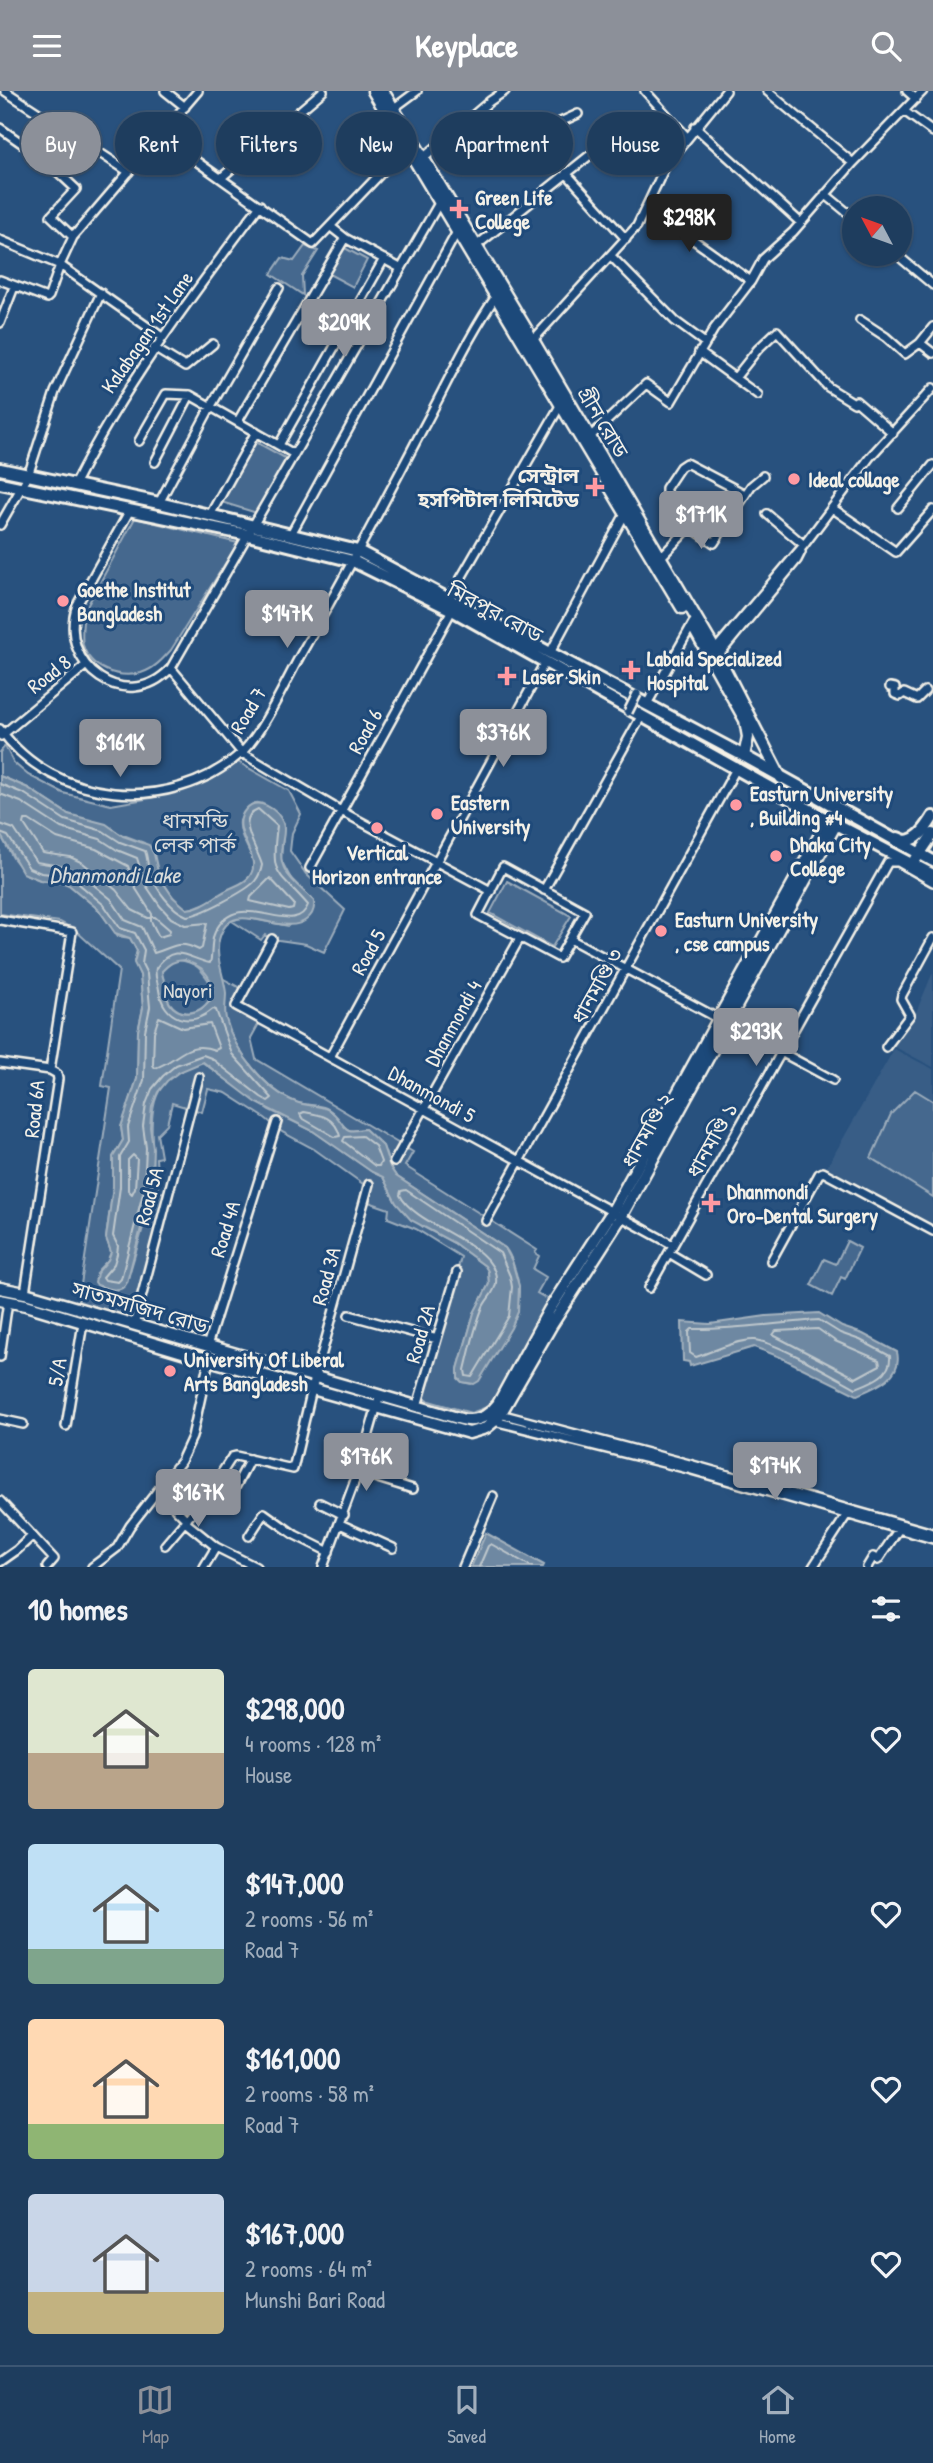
<!DOCTYPE html>
<html lang="en">
<head>
<meta charset="utf-8">
<style>
  body { margin:0; font-family:"Patrick Hand","Noto Sans Bengali",sans-serif; background:#264464; color:#f1f3f6; height:100vh; display:flex; flex-direction:column; font-size:26px; white-space:nowrap }
  * { box-sizing:border-box; margin:0 }
  p { font-size:23px; color:#a1aebc }
  .icon { flex:none; width:38px; height:38px; fill:none; stroke:currentColor; stroke-width:2; stroke-linecap:round; stroke-linejoin:round }
  .map { position:relative; height:1476px; overflow:hidden }
  .side { display:flex; flex-direction:column; background:#1e3d5e; flex:1 }
  .side>* { flex:none }
  .top-card { position:absolute; left:21px; top:21px; width:892px; height:63px; display:flex; gap:14px }
  .needle { width:46px; rotate:311deg }
  .fabs { position:absolute; left:842px; top:105px; display:grid; gap:14px }
  .fabs a { display:grid; place-items:center; width:70px; height:70px; border-radius:50%; background:#1e3d5e; box-shadow:0 2px 5px #0004,0 0 0 2px #3c5673; font-size:35px }
  .price { position:absolute; translate:-50% -60px; padding:0 16px; border-radius:7px; background:#8c9099; color:#fff; font-size:23px; line-height:46px; filter:drop-shadow(0 2px 4px #0008) }
  .price::after { content:''; position:absolute; left:50%; top:42px; width:21px; height:16px; margin-left:-10px; background:inherit; clip-path:polygon(0 0,100% 0,50% 100%) }
  .price.current { background:#222; color:#fff }
  ul { padding:0; list-style:none }
  li { display:flex; align-items:center; gap:21px; height:175px; padding:0 28px }
  li span { display:grid; place-items:center; flex:none; width:196px; height:140px; border-radius:7px; color:#555 }
  li>.icon { margin-inline-start:auto }
  span .icon { width:84px; height:84px; fill:#fffc; stroke-width:1 }
  li b { font-size:30px }
  h2 { display:flex; justify-content:space-between; align-items:center; height:84px; padding:0 28px; font-size:30px }
  .chip { padding:0 24px; border-radius:32px; background:#1e3d5e; box-shadow:0 2px 5px #0004,0 0 0 2px #3c5673; font-size:24px; line-height:63px }
  .chip.current { background:#8c9099; color:#fff }
  header { display:flex; justify-content:space-between; align-items:center; height:91px; padding:0 28px; background:#8c9099; color:#fff; font-size:32px; font-weight:800 }
  .menu { display:flex; justify-content:space-around; align-items:center; height:98px; border-top:2px solid #3c5673; background:#1e3d5e; font-size:19px; color:#a1aebc }
  .menu a { display:grid; justify-items:center; gap:4px }
  .menu .current { color:#8c9099 }
  .map>svg:first-child { display:block }
  .built { fill:#375d86 }
  .green { fill:#45688e; stroke:#9cacbb; stroke-width:2 }
  .water { fill:#6e88a2; stroke:#a4b2be; stroke-width:2; fill-rule:evenodd }
  .lines { fill:none; stroke-linecap:round; stroke-linejoin:round }
  .shore { stroke:#bec7cc; stroke-width:2 }
  .minor-casing { stroke:#f4f1e8; stroke-width:12 }
  .major-casing { stroke:#f4f1e8; stroke-width:15 }
  .highway-casing { stroke:#f4f1e8; stroke-width:16 }
  .minor { stroke:#1f4a7a; stroke-width:7 }
  .major { stroke:#1f4a7a; stroke-width:10 }
  .highway { stroke:#1f4a7a; stroke-width:10 }
  .minor-bridge-casing { stroke:#f4f1e8; stroke-width:12; stroke-linecap:butt }
  .minor-bridge { stroke:#1f4a7a; stroke-width:7 }
  .poi-dot { fill:#ff9aa2; stroke:#1f4a7a; stroke-width:2.5 }
  .labels { text-anchor:middle; dominant-baseline:central; stroke-width:6; stroke-linejoin:round; paint-order:stroke }
  .poi-label { font-size:21px; font-weight:bold; fill:#f4f1e8; stroke:#1f4a7a; text-anchor:start }
  .street-label { font-size:21px; fill:#f4f1e8; stroke:#1f4a7a }
  .park-label { font-size:21px; fill:#dadcda; stroke:#1f4a7a }
  .water-label { font-size:23px; font-style:italic; fill:#d9dcda; stroke:#1f4a7a }
</style>
</head>
<body>
<header><svg class="icon" aria-label="menu" viewBox="0 0 24 24"><path d="M4 6h16M4 12h16M4 18h16"/></svg>Keyplace<svg class="icon" aria-label="search" viewBox="0 0 24 24"><circle cx="10" cy="10" r="6"/><path d="M15 15l6 6"/></svg></header>
<div class="map">
<svg width="933" height="1476" viewBox="0 0 933 1476">
  <rect width="100%" height="100%" fill="#28517e"/>
  <filter id="ink" filterUnits="userSpaceOnUse"><feTurbulence type="fractalNoise" baseFrequency=".0143" numOctaves="2"/><feDisplacementMap in="SourceGraphic" scale="14" xChannelSelector="R" yChannelSelector="G"/><feConvolveMatrix kernelMatrix="1 2 1 2 8 2 1 2 1" color-interpolation-filters="sRGB"/></filter>
  <g filter="url(#ink)">
    <!-- built -->
    <path class="built" d="M933 881V976L889 953 910 927 914 926Z
      M894 958 933 978V1137L827 1076Z"/>
    <!-- green -->
    <path class="green" d="M305 155 318 160 302 185 303 204 271 183 282 167 294 170Z
      M343 156 367 169 353 196 327 182Z
      M256 351 287 368 257 422 221 411Z
      M135 427 238 452 171 559C163 568 154 578 141 582 118 588 90 578 83 554 81 544 83 531 84 521Z
      M5 655 14 672 28 684 63 702 111 714 151 707 211 689 238 671 289 700 301 723 292 742 290 760 306 783 345 819 324 861 306 853 272 848 265 844 261 849 232 830 242 826 288 835 312 808 291 788 281 769 284 733C276 720 257 701 246 720 245 721 240 729 240 730 238 745 251 759 254 773 254 779 252 783 248 788 239 796 199 817 187 818 175 811 164 795 158 782 152 770 156 761 144 752L68 723 28 697 0 685V661Z
      M0 743 13 767 27 784 40 789 62 791 69 794 99 819 118 845 130 847 137 860 134 870 140 884 143 917 138 940 137 988 121 1036 123 1049 113 1066V1096L106 1147 111 1161 108 1169 99 1178 101 1196C111 1198 122 1202 127 1191 135 1162 146 1132 151 1102 159 1050 130 988 202 971L269 1019 313 1040 372 1081 383 1086 396 1112 423 1136 454 1152 485 1175 488 1180 489 1193 474 1222 458 1278V1287L462 1291 471 1293C497 1258 532 1223 514 1176 512 1169 510 1163 505 1157L396 1085 390 1076 383 1055 365 1038C360 1038 353 1041 349 1039 340 1036 338 1023 326 1017 317 1013 305 1015 295 1011 266 999 235 960 226 930 222 916 227 902 222 887L240 897 232 913 261 929 251 947 256 968 413 1061 405 1075 537 1159 535 1162 539 1165 533 1178 546 1186 537 1202 551 1210 496 1307 487 1316 471 1322 422 1308 461 1166 416 1138 388 1127 389 1118 360 1108 363 1093 314 1058 282 1041 265 1027 226 1002 208 998 202 1021 172 1012 167 1033 157 1043 161 1066 156 1067 158 1100 168 1103 135 1228 78 1213 111 997 102 995 119 879 75 839 60 831 0 823Z
      M507 790 571 825 552 856 490 822Z
      M178 869C198 871 203 881 213 896 212 918 185 932 170 912 166 907 162 887 162 880L173 870Z
      M915 999 933 1010V1106L871 1067 891 1023Z
      M847 1150 860 1157 845 1188 841 1186 832 1205 811 1194 824 1168 836 1173Z"/>
    <!-- water -->
    <path class="water" d="M0 685 28 697 68 723 106 733 123 745 149 754 154 763 159 785 173 806 187 818C202 817 212 807 225 800 233 795 242 794 248 787 267 767 226 740 246 718 257 705 278 718 283 732 288 744 275 760 285 779 292 792 305 800 314 810 315 818 313 824 306 829 281 848 230 802 219 849 215 867 224 884 226 902 226 910 224 919 226 928 234 959 266 1000 296 1011 306 1015 318 1014 327 1018 340 1024 341 1036 349 1039 354 1041 360 1038 365 1038L383 1055 390 1076 396 1085 505 1157 512 1170 519 1195 518 1221 511 1237 479 1290 474 1293 462 1291 458 1287V1278L474 1222 489 1193 488 1180 485 1175 454 1152 411 1129 396 1112 383 1086 372 1081 313 1040 257 1012 203 971 179 981 167 990 158 1001 152 1015 150 1036 153 1057 151 1099 127 1191C122 1203 108 1198 97 1194L95 1191 97 1182 108 1169 111 1161 106 1147 113 1096V1066L123 1049 121 1036 137 988 138 940 143 917 140 884 134 872 137 860 130 847 115 842 99 819 69 794 62 791 40 789 23 782 0 743ZM184 869C190 872 199 874 203 879 235 912 179 940 167 907 165 900 167 903 166 896 165 890 162 887 162 880 168 873 174 869 184 869Z
      M819 1222 842 1236 863 1243 897 1261C903 1286 876 1296 857 1304L780 1266 754 1256 690 1275 689 1271 683 1270 682 1231 710 1233 766 1225Z
      M486 1442 544 1474 543 1476H471Z"/>
    <g class="lines">
      <!-- shore -->
      <path class="shore" d="M0 693 25 703 65 729 103 740 120 751 145 760C148 767 147 775 150 782 156 798 171 819 187 825 199 825 248 799 255 790 259 785 261 780 262 774 258 758 234 727 258 718L277 735C270 787 277 778 308 814 295 850 238 793 215 841 210 851 213 862 210 872 188 868 175 850 156 877 154 886 158 890 159 899 163 928 190 938 213 918L216 919 232 963 272 1007 268 1010 261 1006 211 967 203 964 176 974 163 985 152 998 146 1013 143 1035 146 1057 144 1098 121 1188 118 1191 105 1189 103 1186 114 1173 117 1163 118 1155 113 1145 120 1096V1066L129 1051 128 1036 144 989 145 940 150 916 147 883 142 873 144 859 135 842 120 837 104 814 73 788 63 784 41 782 29 777 8 745 0 742
        M0 703 21 711 61 737 100 748 117 759 137 767 145 793 160 815 171 827 185 834 207 832 202 857 199 859C177 848 173 857 154 862L142 836 125 829 111 808 84 786 67 776 36 771 14 738 0 733
        M25 729H29L57 747 96 758 128 775 136 798 152 823V826H155L170 839 169 843 159 846 151 830V827H148L132 819 116 799 83 772 70 766 43 762 24 733Z
        M270 787 294 813 293 818 289 819 250 810 251 806Z
        M159 926 183 937 210 933 219 957 215 959C186 948 178 970 155 977L153 974 154 941Z
        M304 1021C322 1024 335 1026 340 1045L335 1046 302 1027 300 1023Z
        M362 1045 375 1055 381 1071 379 1075H375L343 1050 345 1046Z
        M133 1064 137 1068 135 1097 132 1103 128 1099V1069Z
        M406 1099 500 1162 510 1185 512 1196 509 1225 472 1286 466 1285 465 1279C470 1259 475 1234 483 1216 487 1207 495 1202 496 1192 501 1153 416 1137 400 1104L401 1100Z
        M819 1229 840 1242 860 1249 890 1265C892 1284 871 1291 856 1297 834 1285 778 1252 755 1249 739 1248 711 1261 696 1266L690 1262 689 1241 692 1238C734 1239 777 1232 819 1229Z
        M818 1238 835 1250 879 1269 880 1274 856 1287 773 1244 776 1240Z
        M479 1476 488 1455 491 1453 532 1476"/>
      <defs>
        <path id="minor" d="M5 0 129 81
          M165 0 185 16
          M645 0 687 46
          M767 0 853 72
          M907 0 916 8
          M394 17 417 0
          M904 20 933 41
          M469 28 508 52H514L578 23
          M695 36 801 132
          M0 37 44 68 76 98 51 125 73 146
          M161 45 313 153 406 56
          M423 67 490 10 505 0
          M566 82 626 148
          M222 86 323 0
          M825 103 854 127
          M651 106 695 150 751 190
          M331 136 345 147 400 177
          M0 149 60 174 162 246
          M476 155 590 64
          M896 163 933 194
          M611 165 675 230 705 252
          M0 189 47 207 49 205 60 174 73 146 198 0
          M860 229 886 246 905 263 920 252
          M0 232 14 196
          M933 236 920 252 933 262
          M533 249 637 135 666 74 726 0
          M154 257 185 276 213 253
          M699 261 758 304
          M735 287 758 258 777 240 828 296 854 312 856 310 893 342
          M190 304 294 363
          M238 330 345 147
          M590 346 646 293 671 311 714 238 751 190 763 168 793 141 853 72 923 0
          M139 350 166 303 190 304 155 371
          M279 354 384 168
          M74 394C126 291 191 206 260 114
          M745 403 686 372 680 376 666 397V402L690 436 714 452 751 395 763 385
          M159 412 211 315 279 197
          M832 417 896 461 933 419
          M898 417 933 374
          M130 419 77 514C56 575 127 625 171 577L439 112
          M767 423 804 454
          M210 424 256 341
          M0 434 28 385 55 301 101 202
          M291 443 458 139
          M661 466 690 436
          M449 508 561 313
          M715 559 804 454 870 366 933 297
          M550 562 626 421
          M718 565 797 469 801 461
          M171 577 242 662 341 720 491 800
          M890 596 895 597V603L900 605 904 602 917 608 925 600
          M647 613 693 532
          M0 638C54 714 170 724 240 663 261 645 287 588 301 563 343 489 383 414 422 339 446 295 469 244 497 204
          M1 645 85 575
          M503 776 585 821 559 867 478 824Z
          M310 777 452 519
          M544 799 642 624
          M0 829 72 841 50 979 57 983 58 988 25 1202
          M272 848 236 915 673 1154
          M570 848 833 989
          M886 956 910 924 901 908 902 904 933 847
          M330 966 545 571
          M0 972 50 979
          M394 1071 520 847
          M486 1130 737 676
          M669 1162 706 1184
          M771 1170 819 1083 823 1081 933 1140
          M649 1197 888 771H898L933 791
          M349 1224 437 1248
          M134 1234 199 986
          M207 1255 277 1031
          M0 1266 8 1210
          M417 1315 457 1181
          M500 1323 689 1373 933 1442
          M0 1328 23 1333
          M494 1330 688 1378 933 1448
          M66 1335 83 1232
          M358 1381 413 1398
          M0 1410 54 1468 47 1476
          M228 1410 250 1368
          M320 1412 344 1424
          M175 1417 187 1429
          M185 1431 216 1456 256 1476
          M340 1433 393 1457
          M249 1445 264 1422 295 1444 329 1461
          M165 1454 208 1403 232 1366 236 1365 293 1378 312 1298 369 1093
          M0 1471 17 1459 31 1446
          M92 1476 117 1457 130 1435 181 1370 192 1346 209 1269
          M204 1476 216 1456
          M323 1476 358 1381 380 1304
          M463 1476 493 1405
          M813 1476 846 1425
          M867 1476 873 1466 878 1469 899 1438"/>
        <path id="major" d="M373 0 682 517
          M383 0 533 249 715 559 781 687
          M693 536 745 629 748 646 744 665
          M0 1197 25 1202 461 1328C477 1332 489 1325 498 1313L549 1219 612 1121 828 729
          M0 1209 26 1214 209 1269 469 1342 486 1337 498 1327 551 1235 621 1126 836 733"/>
        <path id="highway" d="M0 378 159 412 358 460 744 665 933 770
          M0 392 248 444 353 470 452 519 828 729 933 784
          M898 747 905 750C919 749 926 737 933 726
          M916 768 933 743"/>
      </defs>
      <!-- minor casing -->
      <use href="#minor" class="minor-casing"/>
      <!-- major casing -->
      <use href="#major" class="major-casing"/>
      <!-- highway casing -->
      <use href="#highway" class="highway-casing"/>
      <!-- minor -->
      <use href="#minor" class="minor"/>
      <!-- major -->
      <use href="#major" class="major"/>
      <!-- highway -->
      <use href="#highway" class="highway"/>
      <defs>
        <path id="minor-bridge" d="M628 621 637 603"/>
      </defs>
      <!-- minor-bridge casing -->
      <use href="#minor-bridge" class="minor-bridge-casing"/>
      <!-- minor-bridge -->
      <use href="#minor-bridge" class="minor-bridge"/>
    </g>
  </g>
  <!-- markers -->
  <g class="poi-dot">
    <path d="M455.5 107.5h7v7h7v7h-7v7h-7v-7h-7v-7h7z"/>
    <circle cx="794" cy="388" r="7"/>
    <path d="M591.5 385.5h7v7h7v7h-7v7h-7v-7h-7v-7h7z"/>
    <circle cx="63" cy="510" r="7"/>
    <path d="M627.5 568.5h7v7h7v7h-7v7h-7v-7h-7v-7h7z"/>
    <path d="M503.5 574.5h7v7h7v7h-7v7h-7v-7h-7v-7h7z"/>
    <circle cx="736" cy="714" r="7"/>
    <circle cx="437" cy="723" r="7"/>
    <circle cx="377" cy="737" r="7"/>
    <circle cx="776" cy="765" r="7"/>
    <circle cx="661" cy="840" r="7"/>
    <path d="M707.5 1101.5h7v7h7v7h-7v7h-7v-7h-7v-7h7z"/>
    <circle cx="170" cy="1280" r="7"/>
  </g>
  <g class="labels">
    <!-- poi labels -->
    <g class="poi-label">
      <text x="475" y="106">Green Life<tspan x="475" dy="24">College</tspan></text>
      <text x="579" y="384" text-anchor="end">সেন্ট্রাল<tspan x="579" dy="24">হসপিটাল লিমিটেড</tspan></text>
      <text x="808" y="388">Ideal collage</text>
      <text x="77" y="498">Goethe Institut<tspan x="77" dy="24">Bangladesh</tspan></text>
      <text x="647" y="567">Labaid Specialized<tspan x="647" dy="24">Hospital</tspan></text>
      <text x="523" y="585">Laser Skin</text>
      <text x="750" y="702">Easturn University<tspan x="750" dy="24">, Building #4</tspan></text>
      <text x="451" y="711">Eastern<tspan x="451" dy="24">University</tspan></text>
      <text x="790" y="753">Dhaka City<tspan x="790" dy="24">College</tspan></text>
      <text x="377" y="761" text-anchor="middle">Vertical<tspan x="377" dy="24">Horizon entrance</tspan></text>
      <text x="675" y="828">Easturn University<tspan x="675" dy="24">, cse campus</tspan></text>
      <text x="727" y="1100">Dhanmondi<tspan x="727" dy="24">Oro-Dental Surgery</tspan></text>
      <text x="184" y="1268">University Of Liberal<tspan x="184" dy="24">Arts Bangladesh</tspan></text>
    </g>
    <!-- street labels -->
    <g class="street-label">
      <text transform="translate(147 241) rotate(-55)">Kalabagan 1st Lane</text>
      <text transform="translate(603 331) rotate(59)">গ্রীন রোড</text>
      <text transform="translate(495 521) rotate(28)">মিরপুর রোড</text>
      <text transform="translate(49 583) rotate(-38)">Road 8</text>
      <text transform="translate(248 619) rotate(-59)">Road 7</text>
      <text transform="translate(365 640) rotate(-61)">Road 6</text>
      <text transform="translate(368 861) rotate(-61)">Road 5</text>
      <text transform="translate(597 895) rotate(-61)">ধানমণ্ডি ৩</text>
      <text transform="translate(453 932) rotate(-61)">Dhanmondi 4</text>
      <text transform="translate(432 1003) rotate(29)">Dhanmondi 5</text>
      <text transform="translate(34 1018) rotate(-84)">Road 6A</text>
      <text transform="translate(647 1039) rotate(-61)">ধানমণ্ডি ২</text>
      <text transform="translate(712 1049) rotate(-61)">ধানমণ্ডি ১</text>
      <text transform="translate(149 1105) rotate(-75)">Road 5A</text>
      <text transform="translate(225 1138) rotate(-73)">Road 4A</text>
      <text transform="translate(326 1185) rotate(-75)">Road 3A</text>
      <text transform="translate(140 1216) rotate(16)">সাতমসজিদ রোড</text>
      <text transform="translate(420 1243) rotate(-74)">Road 2A</text>
      <text transform="translate(57 1281) rotate(-80)">5/A</text>
    </g>
    <!-- park labels -->
    <g class="park-label">
      <text x="195" y="729">ধানমন্ডি<tspan x="195" dy="24">লেক পার্ক</tspan></text>
      <text x="188" y="899">Nayori</text>
    </g>
    <!-- water labels -->
    <g class="water-label">
      <text x="115" y="783">Dhanmondi Lake</text>
    </g>
  </g>
</svg>
<div class="fabs">
<a><svg class="needle" viewBox="-14 -14 28 28"><path d="M0-13l5 13h-10z" fill="#e53935"/><path d="M0 13l5-13h-10z" fill="#a1aebc"/></svg></a>
</div>
<b class="price current" style="left:689px;top:163px">$298K</b>
<b class="price" style="left:344px;top:268px">$209K</b>
<b class="price" style="left:701px;top:460px">$171K</b>
<b class="price" style="left:287px;top:559px">$147K</b>
<b class="price" style="left:503px;top:678px">$376K</b>
<b class="price" style="left:120px;top:688px">$161K</b>
<b class="price" style="left:756px;top:977px">$293K</b>
<b class="price" style="left:366px;top:1402px">$176K</b>
<b class="price" style="left:775px;top:1411px">$174K</b>
<b class="price" style="left:198px;top:1438px">$167K</b>
<div class="top-card">
<a class="chip current">Buy</a>
<a class="chip">Rent</a>
<a class="chip">Filters</a>
<a class="chip">New</a>
<a class="chip">Apartment</a>
<a class="chip">House</a>
</div>
</div>
<section class="side">
<h2>10 homes<svg class="icon" aria-label="filters" viewBox="0 0 24 24"><path d="M4 7h16M4 17h16"/><circle cx="9" cy="7" r="2"/><circle cx="15" cy="17" r="2"/></svg></h2>
<ul>
<li><span style="background:linear-gradient(#dfe7d0 60%,#b9a48a 0)"><svg class="icon" aria-label="home" viewBox="0 0 24 24"><path d="M3 11l9-7 9 7M6 9v11h12V9"/></svg></span><div><b>$298,000</b><p>4 rooms · 128 m²</p><p>House</p></div><svg class="icon" aria-label="heart" viewBox="0 0 24 24"><path d="M12 20l-8-8c-3-5 5-10 8-4 3-6 11-1 8 4z"/></svg></li>
<li><span style="background:linear-gradient(#bfe0f5 75%,#7fa58c 0)"><svg class="icon" aria-label="home" viewBox="0 0 24 24"><path d="M3 11l9-7 9 7M6 9v11h12V9"/></svg></span><div><b>$147,000</b><p>2 rooms · 56 m²</p><p>Road 7</p></div><svg class="icon" aria-label="heart" viewBox="0 0 24 24"><path d="M12 20l-8-8c-3-5 5-10 8-4 3-6 11-1 8 4z"/></svg></li>
<li><span style="background:linear-gradient(#ffd9b3 75%,#8fb573 0)"><svg class="icon" aria-label="home" viewBox="0 0 24 24"><path d="M3 11l9-7 9 7M6 9v11h12V9"/></svg></span><div><b>$161,000</b><p>2 rooms · 58 m²</p><p>Road 7</p></div><svg class="icon" aria-label="heart" viewBox="0 0 24 24"><path d="M12 20l-8-8c-3-5 5-10 8-4 3-6 11-1 8 4z"/></svg></li>
<li><span style="background:linear-gradient(#c9d6e8 70%,#c2b280 0)"><svg class="icon" aria-label="home" viewBox="0 0 24 24"><path d="M3 11l9-7 9 7M6 9v11h12V9"/></svg></span><div><b>$167,000</b><p>2 rooms · 64 m²</p><p>Munshi Bari Road</p></div><svg class="icon" aria-label="heart" viewBox="0 0 24 24"><path d="M12 20l-8-8c-3-5 5-10 8-4 3-6 11-1 8 4z"/></svg></li>
</ul>
</section>
<nav class="menu">
<a class="current"><svg class="icon" aria-label="map" viewBox="0 0 24 24"><path d="M3 6l6-2 6 2 6-2v14l-6 2-6-2-6 2zM9 4v14M15 6v14"/></svg>Map</a>
<a><svg class="icon" aria-label="saved" viewBox="0 0 24 24"><path d="M7 4h10v16l-5-4-5 4z"/></svg>Saved</a>
<a><svg class="icon" aria-label="home" viewBox="0 0 24 24"><path d="M3 11l9-7 9 7M6 9v11h12V9"/></svg>Home</a>
</nav>
</body>
</html>
